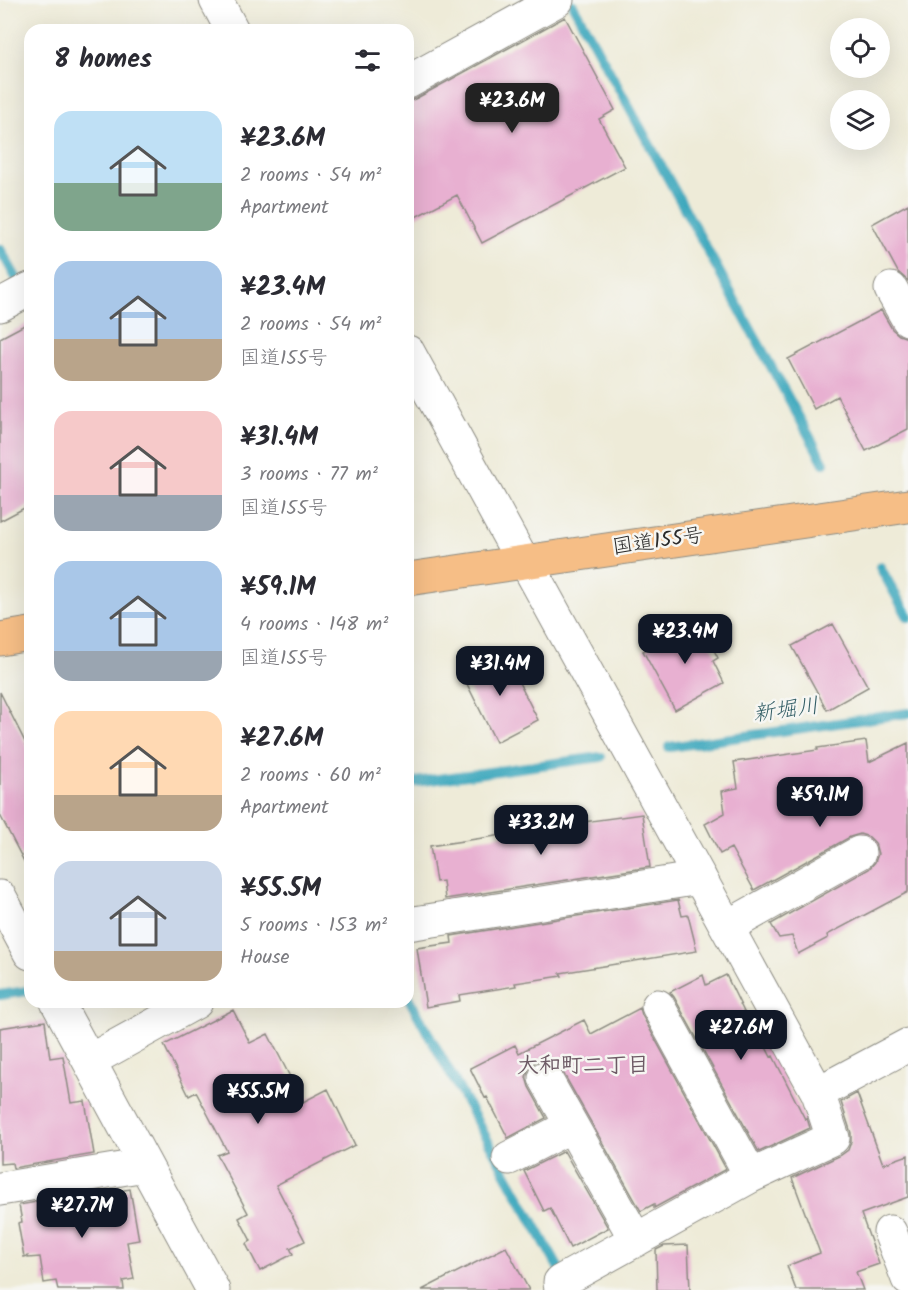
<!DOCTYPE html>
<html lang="en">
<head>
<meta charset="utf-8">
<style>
  body { margin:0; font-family:Kalam,"Klee One",sans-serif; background:#f7f7f7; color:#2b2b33; height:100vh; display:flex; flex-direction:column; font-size:22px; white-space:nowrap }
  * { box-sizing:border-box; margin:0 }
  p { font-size:20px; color:#7c7c81 }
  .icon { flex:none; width:33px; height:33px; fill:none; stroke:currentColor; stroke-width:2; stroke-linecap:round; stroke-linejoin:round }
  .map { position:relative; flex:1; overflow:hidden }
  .drawer { position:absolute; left:24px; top:24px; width:390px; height:984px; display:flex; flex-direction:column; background:#fff; border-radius:18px; box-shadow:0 6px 24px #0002 }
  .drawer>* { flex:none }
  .controls { position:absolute; left:830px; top:18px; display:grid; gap:12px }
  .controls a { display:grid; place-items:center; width:60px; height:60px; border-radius:50%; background:#fff; box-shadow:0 6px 24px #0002; font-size:30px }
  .price { position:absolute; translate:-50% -51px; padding:0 14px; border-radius:12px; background:#111827; color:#fff; font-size:20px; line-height:39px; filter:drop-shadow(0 2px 3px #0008) }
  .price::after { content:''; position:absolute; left:50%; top:36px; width:18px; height:14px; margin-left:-9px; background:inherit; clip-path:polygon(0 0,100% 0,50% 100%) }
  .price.current { background:#222; color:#fff }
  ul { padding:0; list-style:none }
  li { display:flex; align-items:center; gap:18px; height:150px; padding:0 30px }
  li span { display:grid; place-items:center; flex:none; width:168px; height:120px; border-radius:18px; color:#555 }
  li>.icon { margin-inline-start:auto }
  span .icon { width:72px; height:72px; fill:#fffc; stroke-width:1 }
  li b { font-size:26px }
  h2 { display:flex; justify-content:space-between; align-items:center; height:72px; padding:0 30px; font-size:26px }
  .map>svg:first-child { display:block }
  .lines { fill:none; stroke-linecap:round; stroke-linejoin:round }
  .stream { stroke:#3da8bd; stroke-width:10 }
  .building { fill:#e8b0d1 }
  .minor-casing { stroke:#8c8b82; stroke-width:35 }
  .highway-casing { stroke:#8c8b82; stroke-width:35 }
  .minor { stroke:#fff; stroke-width:33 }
  .highway { stroke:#f6be86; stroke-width:33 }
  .labels { text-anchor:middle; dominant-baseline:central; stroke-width:5; stroke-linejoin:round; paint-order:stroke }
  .street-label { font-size:21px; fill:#2b2b2b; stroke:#f6f6f2 }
  .water-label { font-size:22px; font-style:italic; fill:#325d65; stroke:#f6f6f2 }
  .neighbourhood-label { font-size:22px; font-weight:bold; fill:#6d5a65; stroke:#f6f6f2 }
</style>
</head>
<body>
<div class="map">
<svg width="908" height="1290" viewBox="0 0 908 1290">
  <rect width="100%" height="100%" fill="#f6f6f2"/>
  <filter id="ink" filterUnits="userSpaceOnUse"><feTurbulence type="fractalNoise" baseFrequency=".0167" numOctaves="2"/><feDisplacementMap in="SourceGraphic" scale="12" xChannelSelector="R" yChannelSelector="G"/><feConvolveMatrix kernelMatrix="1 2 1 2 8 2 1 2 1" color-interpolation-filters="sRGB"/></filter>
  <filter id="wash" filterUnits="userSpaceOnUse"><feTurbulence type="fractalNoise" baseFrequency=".008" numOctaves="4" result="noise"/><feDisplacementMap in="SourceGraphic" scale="24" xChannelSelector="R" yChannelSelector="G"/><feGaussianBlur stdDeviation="1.35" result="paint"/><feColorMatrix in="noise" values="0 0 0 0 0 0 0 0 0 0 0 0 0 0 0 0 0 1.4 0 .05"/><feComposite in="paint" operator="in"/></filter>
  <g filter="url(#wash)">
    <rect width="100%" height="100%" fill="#eeebd8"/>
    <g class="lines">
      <!-- stream -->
      <path class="stream" d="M573 5 824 463
        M0 249 18 281
        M880 567 908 617
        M669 747 908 713
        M408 783 601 757
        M0 995 27 991
        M408 997 558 1267"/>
    </g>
    <g id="blocks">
      <!-- building -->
      <path class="building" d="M565 17 615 110 599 119 625 167 482 243 457 195 408 221V102L417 98Z
        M908 204V281L898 272 872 224Z
        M881 310 892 329 899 335 908 338V429L866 451 837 396 814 409 788 359Z
        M30 322V505L0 521V338Z
        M699 621 718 658 713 661 724 683 675 710 643 651Z
        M833 624 868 687 827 710 792 646Z
        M504 653 538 720 496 742 462 674Z
        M0 692 30 752V873L0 815Z
        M866 741 869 762 908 743V892L827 935 828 938 798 954 792 936 779 938 771 924 869 869 875 862 878 854 875 843 869 837 860 834 850 837 754 890 731 848 720 854 705 824 725 813 722 791 738 788 734 762 818 750 817 748Z
        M642 814 650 867 445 899 443 881 436 882 430 846 503 835 502 833Z
        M678 900 682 916 688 915 697 951 560 973 562 976 515 983 516 986 459 995 460 1001 426 1007 417 948 452 943 451 936Z
        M703 975 706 985 726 975 746 1016 749 1014 771 1057 773 1056 805 1119 807 1118 810 1128 759 1152 674 997 670 992Z
        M640 1008 642 1015 726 1169 654 1208V1204L641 1211 561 1069 555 1062 546 1059 536 1061 529 1068 526 1077 529 1087 546 1118 508 1138 487 1097 485 1098 470 1068 515 1045 519 1053 584 1020 591 1034Z
        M233 1010 250 1043 268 1034 303 1102 328 1089 355 1145 276 1185 305 1241 290 1248 293 1254 260 1271 246 1244 251 1241 239 1218 248 1213 217 1155 227 1151 196 1092 189 1096 164 1045Z
        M45 1021 50 1058 63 1056 71 1103 85 1101 94 1154 13 1168 12 1163 0 1164V1028Z
        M857 1093 883 1164 908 1155V1197L861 1214 879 1264 856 1272 863 1290H796L787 1266 820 1253 792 1178 841 1155 848 1150 851 1142V1133L841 1102Z
        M564 1151 608 1228 570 1248 550 1208 544 1211 524 1171Z
        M130 1189 139 1240 127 1242 134 1279 123 1281 124 1290H58L56 1281 44 1283 40 1257 28 1258V1256L24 1257 18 1223 22 1222 19 1205 100 1191 101 1194Z
        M688 1245 690 1290H657L656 1250 664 1246Z
        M506 1247 529 1290H422Z"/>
    </g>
  </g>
  <g filter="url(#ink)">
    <use href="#blocks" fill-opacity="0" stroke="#8c8b82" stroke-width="1.5"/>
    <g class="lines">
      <defs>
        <path id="minor" d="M216 0 232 30
          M408 82 557 0
          M891 289 908 319
          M0 305 30 289
          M408 352 523 562
          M526 562 818 1093 833 1138 751 1176 560 1282 561 1290
          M0 897 30 953
          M408 924 700 878
          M727 927 859 853
          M57 1002 213 1290
          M658 1006 751 1176
          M89 1061 196 1002
          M545 1078 636 1240
          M818 1093 908 1045
          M509 1158 571 1126
          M0 1189 145 1165
          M890 1232 908 1279"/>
        <path id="highway" d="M408 579 908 506
          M0 639 30 634"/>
      </defs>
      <!-- minor casing -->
      <use href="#minor" class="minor-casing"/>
      <!-- highway casing -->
      <use href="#highway" class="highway-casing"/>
      <!-- minor -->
      <use href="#minor" class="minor"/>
      <!-- highway -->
      <use href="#highway" class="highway"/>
    </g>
  </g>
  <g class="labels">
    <!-- street labels -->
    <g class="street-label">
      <text transform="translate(658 542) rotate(-8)">国道155号</text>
    </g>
    <!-- water labels -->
    <g class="water-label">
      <text transform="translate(786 711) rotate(-8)">新堀川</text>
    </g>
    <!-- neighbourhood labels -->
    <g class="neighbourhood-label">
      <text x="583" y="1066">大和町二丁目</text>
    </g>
  </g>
</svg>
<div class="controls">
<a><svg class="icon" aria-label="locate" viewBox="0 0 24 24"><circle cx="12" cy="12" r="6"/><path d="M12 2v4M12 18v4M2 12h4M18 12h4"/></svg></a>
<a><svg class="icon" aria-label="layers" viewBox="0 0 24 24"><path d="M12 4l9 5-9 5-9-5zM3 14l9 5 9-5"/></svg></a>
</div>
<b class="price current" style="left:512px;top:134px">¥23.6M</b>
<b class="price" style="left:685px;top:665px">¥23.4M</b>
<b class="price" style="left:500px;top:697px">¥31.4M</b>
<b class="price" style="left:820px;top:828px">¥59.1M</b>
<b class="price" style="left:541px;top:856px">¥33.2M</b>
<b class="price" style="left:741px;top:1061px">¥27.6M</b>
<b class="price" style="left:258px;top:1125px">¥55.5M</b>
<b class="price" style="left:82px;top:1239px">¥27.7M</b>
<section class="drawer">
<h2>8 homes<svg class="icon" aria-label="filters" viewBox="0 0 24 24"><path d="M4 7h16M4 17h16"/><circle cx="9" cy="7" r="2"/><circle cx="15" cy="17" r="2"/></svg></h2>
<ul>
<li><span style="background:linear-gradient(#bfe0f5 60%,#7fa58c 0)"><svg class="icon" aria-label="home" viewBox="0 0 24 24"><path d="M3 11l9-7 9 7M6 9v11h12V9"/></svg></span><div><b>¥23.6M</b><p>2 rooms · 54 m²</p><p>Apartment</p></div></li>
<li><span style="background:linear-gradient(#a9c7e8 65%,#b9a48a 0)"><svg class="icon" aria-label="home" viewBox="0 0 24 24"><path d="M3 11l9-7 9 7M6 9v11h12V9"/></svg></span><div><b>¥23.4M</b><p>2 rooms · 54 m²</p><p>国道155号</p></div></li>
<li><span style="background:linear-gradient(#f6c9c9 70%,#9aa5b1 0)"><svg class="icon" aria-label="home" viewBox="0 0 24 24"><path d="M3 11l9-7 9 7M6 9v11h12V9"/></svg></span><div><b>¥31.4M</b><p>3 rooms · 77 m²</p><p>国道155号</p></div></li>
<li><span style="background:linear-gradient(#a9c7e8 75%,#9aa5b1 0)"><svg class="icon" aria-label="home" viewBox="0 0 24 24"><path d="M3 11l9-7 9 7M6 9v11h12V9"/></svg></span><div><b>¥59.1M</b><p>4 rooms · 148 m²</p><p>国道155号</p></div></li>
<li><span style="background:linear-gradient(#ffd9b3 70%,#b9a48a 0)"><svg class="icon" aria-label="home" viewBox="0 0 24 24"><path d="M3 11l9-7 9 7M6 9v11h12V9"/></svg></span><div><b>¥27.6M</b><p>2 rooms · 60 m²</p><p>Apartment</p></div></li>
<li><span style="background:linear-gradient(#c9d6e8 75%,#b9a48a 0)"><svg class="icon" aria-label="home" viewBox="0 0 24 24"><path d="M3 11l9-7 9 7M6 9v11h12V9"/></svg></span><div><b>¥55.5M</b><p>5 rooms · 153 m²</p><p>House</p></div></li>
</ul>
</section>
</div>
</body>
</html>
